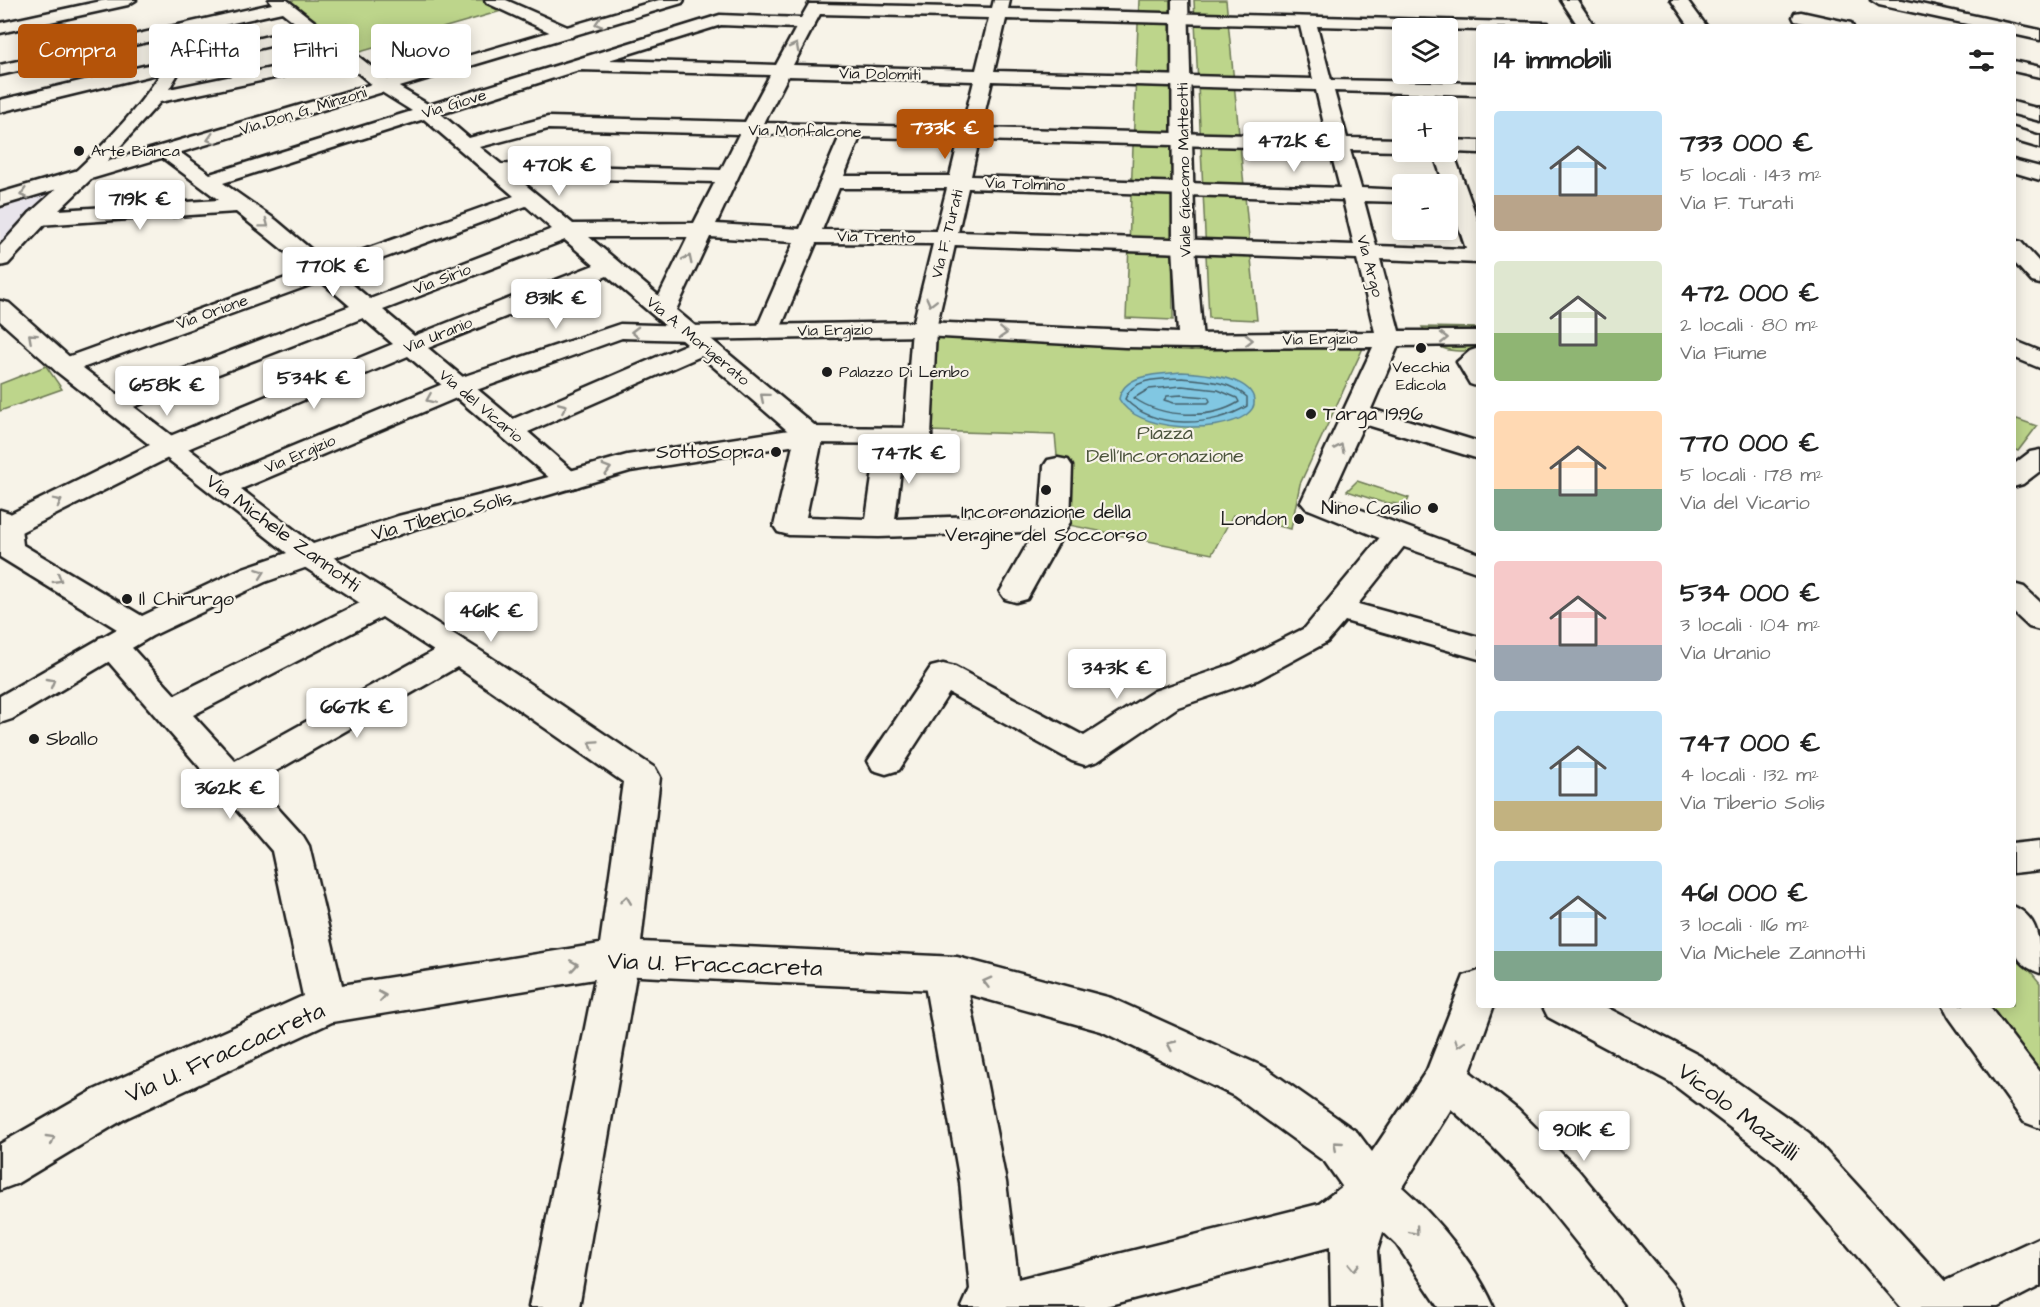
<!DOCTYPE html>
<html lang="it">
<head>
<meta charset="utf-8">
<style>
  body { margin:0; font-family:"Architects Daughter",sans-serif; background:#f2f2f2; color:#222; height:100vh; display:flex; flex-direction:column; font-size:22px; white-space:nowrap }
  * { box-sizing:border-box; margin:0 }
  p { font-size:20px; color:#767676 }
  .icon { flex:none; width:33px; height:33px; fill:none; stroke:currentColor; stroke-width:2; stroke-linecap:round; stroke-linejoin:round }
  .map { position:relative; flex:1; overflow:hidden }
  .side { position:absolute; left:1476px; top:24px; width:540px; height:984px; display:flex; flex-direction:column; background:#fff; border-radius:6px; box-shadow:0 3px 15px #0003 }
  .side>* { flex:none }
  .hud { position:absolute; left:18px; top:24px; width:570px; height:54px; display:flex; gap:12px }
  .fabs { position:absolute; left:1392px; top:18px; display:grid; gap:12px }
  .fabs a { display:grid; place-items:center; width:66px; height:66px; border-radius:6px; background:#fff; box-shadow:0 3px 15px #0003; font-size:30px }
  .price { position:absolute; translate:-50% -51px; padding:0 14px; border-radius:6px; background:#fff; color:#222; font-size:20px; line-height:39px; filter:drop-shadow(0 2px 3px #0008) }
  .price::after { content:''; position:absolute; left:50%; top:36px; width:18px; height:14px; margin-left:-9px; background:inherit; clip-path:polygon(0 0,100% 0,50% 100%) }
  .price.active { background:#b45309; color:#fff }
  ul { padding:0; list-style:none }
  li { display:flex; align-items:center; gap:18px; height:150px; padding:0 18px }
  li span { display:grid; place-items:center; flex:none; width:168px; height:120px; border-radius:6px; color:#555 }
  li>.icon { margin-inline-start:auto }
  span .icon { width:72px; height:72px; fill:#fffc; stroke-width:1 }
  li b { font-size:26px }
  h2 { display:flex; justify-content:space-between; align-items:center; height:72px; padding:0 18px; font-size:26px }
  .pill { padding:0 21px; border-radius:6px; background:#fff; box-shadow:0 3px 15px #0003; font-size:21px; line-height:54px }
  .pill.active { background:#b45309; color:#fff }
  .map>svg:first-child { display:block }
  .built { fill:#e8e4eb }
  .green { fill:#bdd58b; stroke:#6c7854; stroke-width:1.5 }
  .water { fill:#81c7e2; stroke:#598393; stroke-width:1.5 }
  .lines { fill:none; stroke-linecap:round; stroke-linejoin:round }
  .shore { stroke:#44606b; stroke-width:1.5 }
  .pedestrian-casing { stroke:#1c1c1c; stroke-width:5 }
  .minor-casing { stroke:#1c1c1c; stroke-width:5 }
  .tertiary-casing { stroke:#1c1c1c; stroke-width:5 }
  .secondary-casing { stroke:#1c1c1c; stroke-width:5 }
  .pedestrian { fill:#f7f3e8; fill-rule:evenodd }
  .minor { fill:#f7f3e8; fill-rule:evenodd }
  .tertiary { fill:#f7f3e8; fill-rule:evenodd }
  .secondary { fill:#f7f3e8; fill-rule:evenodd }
  .oneway { stroke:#94928c }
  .poi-dot { fill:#1c1c1c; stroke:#f7f3e8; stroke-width:2 }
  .labels { text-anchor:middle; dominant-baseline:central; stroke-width:4.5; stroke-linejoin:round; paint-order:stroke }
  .far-street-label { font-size:16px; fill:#1c1c1c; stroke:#f7f3e8 }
  .far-poi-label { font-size:16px; fill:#1c1c1c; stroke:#f7f3e8; text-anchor:start }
  .poi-label { font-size:20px; fill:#1c1c1c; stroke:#f7f3e8; text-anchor:start }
  .park-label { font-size:20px; fill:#4c543d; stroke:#f7f3e8 }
  .street-label { font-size:20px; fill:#1c1c1c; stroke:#f7f3e8 }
  .near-street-label { font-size:24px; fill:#1c1c1c; stroke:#f7f3e8 }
</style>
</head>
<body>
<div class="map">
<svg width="2040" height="1307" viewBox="0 0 2040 1307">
  <rect width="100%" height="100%" fill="#f7f3e8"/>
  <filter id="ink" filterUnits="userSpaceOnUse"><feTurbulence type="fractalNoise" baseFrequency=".0167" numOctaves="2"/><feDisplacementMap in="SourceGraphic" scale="12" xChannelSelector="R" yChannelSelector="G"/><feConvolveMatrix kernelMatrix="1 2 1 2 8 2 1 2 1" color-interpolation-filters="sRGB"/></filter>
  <g filter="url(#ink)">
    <!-- built -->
    <path class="built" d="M68 185 0 247V204Z"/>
    <!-- green -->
    <path class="green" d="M288 0H488L508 9 353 54Z
      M1139 0H1170L1173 320 1126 318Z
      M1194 0H1226L1257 320 1209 318Z
      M1422 327 1479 328V351C1448 351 1440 354 1422 327Z
      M938 334 1131 343 1203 350 1363 348 1300 484 1291 529 1233 515 1212 554 1059 523 1058 466 1055 435 928 431Z
      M46 366 62 389 0 411V384Z
      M2017 419 2037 426 2018 451 2013 449V424Z
      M1357 481 1409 498 1406 505 1381 502 1347 491Z
      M2013 950 2040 983V1094L1973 1005H2013Z"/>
    <!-- water -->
    <path class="water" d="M1182 372C1200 373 1251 376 1254 400 1255 407 1251 411 1246 415 1218 434 1136 432 1119 399 1124 373 1160 374 1182 372Z"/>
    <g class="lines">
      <!-- shore -->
      <path class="shore" d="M1182 378C1205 380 1229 381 1247 397V406C1213 427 1154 430 1125 399 1133 377 1162 379 1182 378Z
        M1182 386 1218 390 1237 398 1239 402C1210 420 1162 418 1134 398L1149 389Z
        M1182 395 1208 397 1210 401 1208 403H1174L1164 400 1167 396Z"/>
      <defs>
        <path id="pedestrian" d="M38 211 46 213 49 218 46 223 8 264 0 266V246L30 213Z
          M1479 348V387L1470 384 1457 362 1470 351Z
          M1058 458 1068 460 1072 466 1070 522 1027 599 1016 602 1005 599 1000 592 1040 522 1044 466 1048 460Z
          M619 941 633 946 639 958 579 1307H529L599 958 605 946Z
          M944 957 959 962 965 974 1006 1182 1018 1279 1319 1204 1356 1176 1373 1169 1390 1176 1396 1191 1377 1251 1381 1307H1331L1330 1247 1102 1307H962L970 1289 960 1182 923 974 929 962Z
          M2040 1237V1286L1999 1307H1921L1928 1289Z"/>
        <path id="minor" d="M106 0H136L128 5 0 33V23Z
          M269 0H287L392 83 429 105 720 15 801 18 809 4H821L992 8 994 0H1010L1008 9 1548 23 1550 27H1479V30L1317 26 1331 80 1479 83V95L1334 91 1347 138 1402 139V151L1350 150 1361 188 1402 190V202L1364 201 1376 246 1466 249 1448 195V184H1444L1433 152H1448V140L1479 141V153L1453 152 1479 224V263L1380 259 1399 331H1479V345L1398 346 1371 409 1479 442V459L1364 424 1326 508 1316 511 1306 508 1301 502 1373 347 1191 348 1182 346 1179 341 1182 336 1191 334 1375 332 1357 259 955 245 936 329 931 436 927 442 917 444 907 442 905 439 895 519 1055 513 1065 516 1070 522 1065 528 1055 531 879 537 789 535 778 532 774 526 795 437 701 356 528 432 583 480 579 486 569 489 559 486 408 356 178 453 17 534 6 537 0 535V519L158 441 393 344 363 318 123 411 114 413 105 411 101 405 105 399 350 306 321 281 74 371 65 374 56 371 52 366 56 361 308 270 236 212 38 225 30 223 27 218 30 213C77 171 127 126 161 73L0 112V100L169 60 174 52 180 51 188 55 302 28 282 12 0 75V65L272 4ZM820 14 989 18 976 70 793 65ZM1006 19 1300 26 1313 79 994 71ZM721 25 796 28 776 65 609 60ZM312 36 335 55 169 89 182 67ZM346 63 380 91 412 111 210 174 174 148H160L157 152 160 156 219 200 59 210 89 181 160 102ZM579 70 770 75 745 122 548 117 469 138 441 114ZM788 76 974 81 962 128 764 123ZM992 81 1316 90 1327 137 981 128ZM424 119 514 196 327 263 276 220 223 183ZM548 129 739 134 721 170 501 164 480 147ZM758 134 840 136 800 229 716 224ZM860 137 959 139 950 176H844ZM979 140 1330 149 1340 188 971 176ZM516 177 715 182 694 223 573 224ZM839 188H947L936 231 822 230ZM968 188 1343 200 1354 245 958 232ZM526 206 552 229 370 299 340 274ZM589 237H688L659 296ZM710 237 794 242 755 332 758 337 767 339 776 337 779 332 816 243 933 244 912 329 904 433 892 428 882 430 878 436 866 519 806 517 823 435 819 429 676 310ZM565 240 594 265 414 336 383 310ZM607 276 687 344 513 419 428 348Z
          M485 0H506L572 29 574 33 572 37H560L487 3Z
          M1561 0H1577L1595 27H1579Z
          M1671 0H1687L1707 27H1690Z
          M1801 12 1851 23 1853 27H1823L1795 21 1793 17 1795 13Z
          M2013 61 2040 67V77L2013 71Z
          M2013 102 2040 109V121L2013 114Z
          M2013 128 2040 136V148L2013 140Z
          M2013 160 2040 167V180L2013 172Z
          M2013 240 2021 242 2040 263V284L2032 282 2013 261Z
          M2013 340 2040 351V368L2013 357Z
          M1398 526 1409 529 1413 535 1358 604 1479 637V659L1345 621 1327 642 1257 680 1178 707 1098 761 1085 765 1072 761 949 693 899 770 886 774 873 770 868 761 931 667 943 664 955 667 1084 736 1154 691 1233 664 1305 628 1387 529Z
          M309 547 320 549 487 655 655 768 660 777 641 942 957 957 1111 998 1266 1068 1357 1132 1372 1152 1427 1070 1464 976 1479 971V1005H1494L1470 1072 1518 1110 1578 1170 1676 1289 1683 1307H1627C1572 1236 1521 1167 1451 1109L1402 1187C1436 1217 1476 1265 1494 1307H1439L1397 1245 1356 1206 1325 1162 1234 1096 1101 1031 957 991 619 975 332 1022 126 1118 16 1184 0 1190V1144L94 1090 303 996 272 851 95 646 99 638 111 635 123 638 175 695 360 603 298 563 294 556 298 549ZM382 617 434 651 235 761 193 715ZM457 667 623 782 600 944 342 985 309 846 303 836 255 783Z
          M2013 584 2024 587 2040 602V630L2029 627 2013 612Z
          M2040 840V870L2013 873V843Z
          M1542 1005H1602L1700 1056 1809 1133 1952 1289 1959 1307H1901L1777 1163 1670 1082 1548 1017Z
          M1943 1005H1988L2040 1073V1128L2024 1122 1949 1017Z"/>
        <path id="tertiary" d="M659 0H684L682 3 0 206V193Z
          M1172 0H1188L1195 246 1203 341 1200 346 1191 348 1125 347 924 336 689 340 622 338 468 393 241 489 313 544 398 516 502 490 627 455 809 427 917 428 927 430 931 436 927 442 917 444 809 443 630 471 521 503 418 528 265 582 152 636 12 719 0 723V696L117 629 0 557V510L10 513 21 528 23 545 142 616 243 568 287 553 56 371 0 321V301L9 303 74 361 223 475 450 381 620 324 689 326 924 322 1178 333 1173 246Z
          M2040 450V471L2023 484 2013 487V465L2030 452Z
          M1316 493 1479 554V573L1387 541 1306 508 1301 502 1306 496Z
          M2013 906C2040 918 2040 942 2040 973 2006 961 2013 937 2013 906Z"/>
        <path id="secondary" d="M1871 0H1902L2040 30V40L2013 34V27H1981L1879 5Z"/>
      </defs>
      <!-- pedestrian casing -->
      <use href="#pedestrian" class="pedestrian-casing"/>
      <!-- minor casing -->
      <use href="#minor" class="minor-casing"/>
      <!-- tertiary casing -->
      <use href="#tertiary" class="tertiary-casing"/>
      <!-- secondary casing -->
      <use href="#secondary" class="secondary-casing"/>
      <!-- pedestrian -->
      <use href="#pedestrian" class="pedestrian"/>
      <!-- minor -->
      <use href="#minor" class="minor"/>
      <!-- tertiary -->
      <use href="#tertiary" class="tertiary"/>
      <!-- secondary -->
      <use href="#secondary" class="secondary"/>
    </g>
    <!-- one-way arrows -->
    <defs><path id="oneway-chevron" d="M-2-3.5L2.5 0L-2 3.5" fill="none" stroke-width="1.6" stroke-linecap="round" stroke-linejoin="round" transform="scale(1.5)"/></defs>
    <g class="oneway">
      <use href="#oneway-chevron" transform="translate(599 23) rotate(163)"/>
      <use href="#oneway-chevron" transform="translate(795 47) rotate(-62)"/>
      <use href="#oneway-chevron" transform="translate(211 139) rotate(163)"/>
      <use href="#oneway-chevron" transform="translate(24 194) rotate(164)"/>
      <use href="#oneway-chevron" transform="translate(265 224) rotate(37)"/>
      <use href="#oneway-chevron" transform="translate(688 259) rotate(-64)"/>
      <use href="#oneway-chevron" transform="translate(931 302) rotate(104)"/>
      <use href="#oneway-chevron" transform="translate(635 332) rotate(-179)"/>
      <use href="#oneway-chevron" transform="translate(1003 333) rotate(3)"/>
      <use href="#oneway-chevron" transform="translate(32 337) rotate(-138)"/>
      <use href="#oneway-chevron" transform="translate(1444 338) rotate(-1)"/>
      <use href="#oneway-chevron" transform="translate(1249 340) rotate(-1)"/>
      <use href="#oneway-chevron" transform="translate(764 397) rotate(-140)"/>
      <use href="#oneway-chevron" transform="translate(430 399) rotate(157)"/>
      <use href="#oneway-chevron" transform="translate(563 407) rotate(-23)"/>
      <use href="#oneway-chevron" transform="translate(1340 448) rotate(-66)"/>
      <use href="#oneway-chevron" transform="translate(607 469) rotate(-16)"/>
      <use href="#oneway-chevron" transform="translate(58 502) rotate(-27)"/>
      <use href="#oneway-chevron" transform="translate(261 573) rotate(-20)"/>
      <use href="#oneway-chevron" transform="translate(58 579) rotate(31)"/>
      <use href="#oneway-chevron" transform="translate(51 682) rotate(-30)"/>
      <use href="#oneway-chevron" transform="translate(593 744) rotate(-146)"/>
      <use href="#oneway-chevron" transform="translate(626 900) rotate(-83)"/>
      <use href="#oneway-chevron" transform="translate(574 965) rotate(-9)"/>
      <use href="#oneway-chevron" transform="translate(987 982) rotate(-165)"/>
      <use href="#oneway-chevron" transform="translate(382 996) rotate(-9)"/>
      <use href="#oneway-chevron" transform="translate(1459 1043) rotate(110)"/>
      <use href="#oneway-chevron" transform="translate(1171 1045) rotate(-155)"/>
      <use href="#oneway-chevron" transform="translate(51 1139) rotate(-30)"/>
      <use href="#oneway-chevron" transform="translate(1337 1145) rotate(-139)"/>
      <use href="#oneway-chevron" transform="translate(1415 1231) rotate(50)"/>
      <use href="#oneway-chevron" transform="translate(1354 1267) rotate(88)"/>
    </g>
  </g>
  <!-- markers -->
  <g class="poi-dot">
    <circle cx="79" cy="151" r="6"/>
    <circle cx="1421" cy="348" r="6"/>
    <circle cx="827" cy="372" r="6"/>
    <circle cx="1311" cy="414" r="6"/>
    <circle cx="776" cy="452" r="6"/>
    <circle cx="1046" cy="490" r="6"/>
    <circle cx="1433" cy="508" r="6"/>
    <circle cx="1299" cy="519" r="6"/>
    <circle cx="127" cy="599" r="6"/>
    <circle cx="34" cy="739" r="6"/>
  </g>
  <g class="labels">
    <!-- far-street labels -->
    <g class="far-street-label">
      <text transform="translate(880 74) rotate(1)">Via Dolomiti</text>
      <text transform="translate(454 104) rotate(-17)">Via Giove</text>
      <text transform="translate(303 111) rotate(-17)">Via Don G. Minzoni</text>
      <text transform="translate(805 131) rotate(1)">Via Monfalcone</text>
      <text transform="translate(1184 170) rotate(-91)">Viale Giacomo Matteotti</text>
      <text transform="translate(1025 184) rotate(2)">Via Tolmino</text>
      <text transform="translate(947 234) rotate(-76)">Via F. Turati</text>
      <text transform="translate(876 237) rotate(1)">Via Trento</text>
      <text transform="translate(1370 266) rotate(75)">Via Argo</text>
      <text transform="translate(442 279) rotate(-21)">Via Sirio</text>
      <text transform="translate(212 312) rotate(-20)">Via Orione</text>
      <text transform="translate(835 330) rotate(-1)">Via Ergizio</text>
      <text transform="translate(438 335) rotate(-22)">Via Uranio</text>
      <text transform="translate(1320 339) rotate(-1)">Via Ergizio</text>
      <text transform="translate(698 341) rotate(40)">Via A. Morigerato</text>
      <text transform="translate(481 406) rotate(40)">Via del Vicario</text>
      <text transform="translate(300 454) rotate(-23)">Via Ergizio</text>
    </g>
    <!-- far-poi labels -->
    <g class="far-poi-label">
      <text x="91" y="151">Arte Bianca</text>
      <text x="1421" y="367" text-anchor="middle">Vecchia<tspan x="1421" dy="18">Edicola</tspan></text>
      <text x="839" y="372">Palazzo Di Lembo</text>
    </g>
    <!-- poi labels -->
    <g class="poi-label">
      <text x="1323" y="414">Targa 1996</text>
      <text x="764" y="452" text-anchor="end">SottoSopra</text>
      <text x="1421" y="508" text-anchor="end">Nino Casilio</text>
      <text x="1046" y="512" text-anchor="middle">Incoronazione della<tspan x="1046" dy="23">Vergine del Soccorso</tspan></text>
      <text x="1287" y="519" text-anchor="end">London</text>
      <text x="139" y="599">Il Chirurgo</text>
      <text x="46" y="739">Sballo</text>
    </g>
    <!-- park labels -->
    <g class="park-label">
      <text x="1165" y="433">Piazza<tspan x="1165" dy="23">Dell'Incoronazione</tspan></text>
    </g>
    <!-- street labels -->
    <g class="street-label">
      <text transform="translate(442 516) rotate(-15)">Via Tiberio Solis</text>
      <text transform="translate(283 533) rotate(36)">Via Michele Zannotti</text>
    </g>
    <!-- near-street labels -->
    <g class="near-street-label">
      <text transform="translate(715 965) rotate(2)">Via U. Fraccacreta</text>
      <text transform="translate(225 1053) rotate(-24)">Via U. Fraccacreta</text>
      <text transform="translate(1738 1112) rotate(37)">Vicolo Mazzilli</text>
    </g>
  </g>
</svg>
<div class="fabs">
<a><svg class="icon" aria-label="layers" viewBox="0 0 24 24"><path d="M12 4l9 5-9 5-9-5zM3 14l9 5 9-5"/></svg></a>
<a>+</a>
<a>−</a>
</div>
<b class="price active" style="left:945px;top:160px">733K €</b>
<b class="price" style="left:1294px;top:173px">472K €</b>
<b class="price" style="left:559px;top:197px">470K €</b>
<b class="price" style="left:140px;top:231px">719K €</b>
<b class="price" style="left:333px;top:298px">770K €</b>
<b class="price" style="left:556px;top:330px">831K €</b>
<b class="price" style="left:314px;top:410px">534K €</b>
<b class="price" style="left:167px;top:417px">658K €</b>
<b class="price" style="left:909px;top:485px">747K €</b>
<b class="price" style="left:491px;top:643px">461K €</b>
<b class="price" style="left:1117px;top:700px">343K €</b>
<b class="price" style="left:357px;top:739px">667K €</b>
<b class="price" style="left:230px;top:820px">362K €</b>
<b class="price" style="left:1584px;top:1162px">901K €</b>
<div class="hud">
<a class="pill active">Compra</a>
<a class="pill">Affitta</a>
<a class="pill">Filtri</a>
<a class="pill">Nuovo</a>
</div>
<section class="side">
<h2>14 immobili<svg class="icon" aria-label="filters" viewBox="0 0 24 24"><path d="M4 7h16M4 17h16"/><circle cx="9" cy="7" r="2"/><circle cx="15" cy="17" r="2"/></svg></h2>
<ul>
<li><span style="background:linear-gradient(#bfe0f5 70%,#b9a48a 0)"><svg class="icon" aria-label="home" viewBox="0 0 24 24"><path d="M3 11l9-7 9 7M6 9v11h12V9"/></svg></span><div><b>733 000 €</b><p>5 locali · 143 m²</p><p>Via F. Turati</p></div></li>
<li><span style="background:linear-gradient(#dfe7d0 60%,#8fb573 0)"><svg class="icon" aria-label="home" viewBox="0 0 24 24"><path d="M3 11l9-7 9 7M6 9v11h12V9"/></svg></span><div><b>472 000 €</b><p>2 locali · 80 m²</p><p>Via Fiume</p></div></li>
<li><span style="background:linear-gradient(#ffd9b3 65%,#7fa58c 0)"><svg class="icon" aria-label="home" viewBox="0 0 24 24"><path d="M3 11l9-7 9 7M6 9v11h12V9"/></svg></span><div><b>770 000 €</b><p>5 locali · 178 m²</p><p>Via del Vicario</p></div></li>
<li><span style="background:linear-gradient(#f6c9c9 70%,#9aa5b1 0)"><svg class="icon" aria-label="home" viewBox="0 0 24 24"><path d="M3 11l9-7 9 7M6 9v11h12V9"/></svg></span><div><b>534 000 €</b><p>3 locali · 104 m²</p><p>Via Uranio</p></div></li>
<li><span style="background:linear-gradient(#bfe0f5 75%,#c2b280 0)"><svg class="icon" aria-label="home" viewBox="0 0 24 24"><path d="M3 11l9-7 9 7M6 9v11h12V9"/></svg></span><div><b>747 000 €</b><p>4 locali · 132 m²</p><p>Via Tiberio Solis</p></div></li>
<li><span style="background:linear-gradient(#bfe0f5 75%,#7fa58c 0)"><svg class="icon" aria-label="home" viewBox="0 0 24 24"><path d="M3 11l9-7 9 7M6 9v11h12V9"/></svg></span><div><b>461 000 €</b><p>3 locali · 116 m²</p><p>Via Michele Zannotti</p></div></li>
</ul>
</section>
</div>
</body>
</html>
